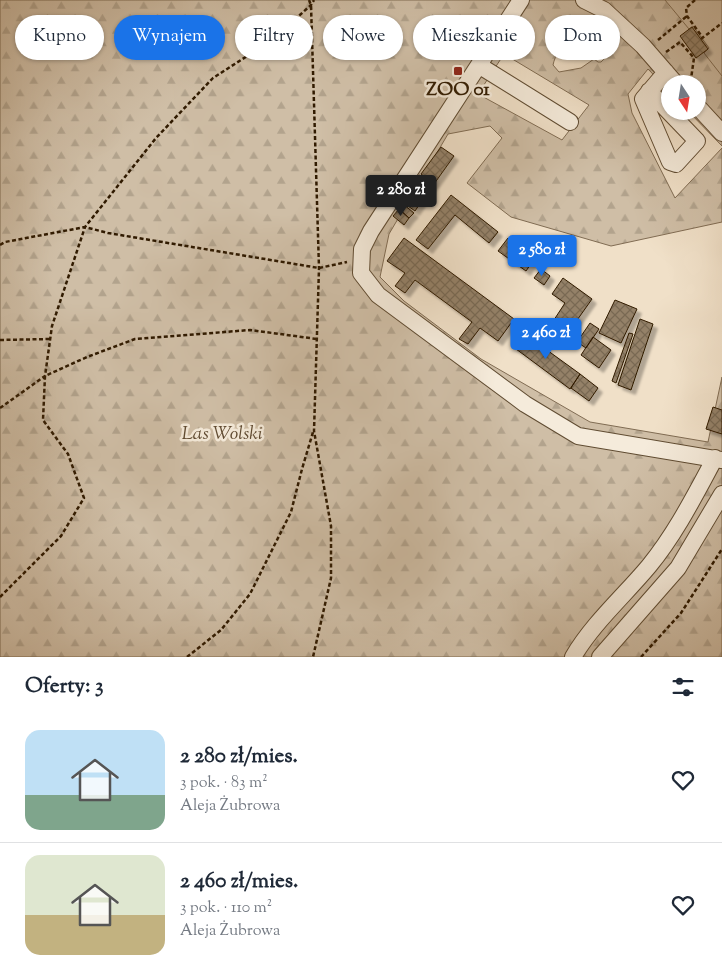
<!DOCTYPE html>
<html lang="pl">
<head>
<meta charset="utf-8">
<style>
  body { margin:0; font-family:"Sorts Mill Goudy",serif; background:#f2f2f3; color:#1f2937; height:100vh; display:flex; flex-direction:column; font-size:19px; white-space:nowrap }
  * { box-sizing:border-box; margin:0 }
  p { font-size:16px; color:#747a83 }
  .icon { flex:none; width:28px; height:28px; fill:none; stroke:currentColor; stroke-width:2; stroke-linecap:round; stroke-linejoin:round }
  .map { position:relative; height:657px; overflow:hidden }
  .details { display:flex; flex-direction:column; background:#fff; flex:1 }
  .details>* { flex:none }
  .top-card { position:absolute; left:15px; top:15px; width:692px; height:45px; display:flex; gap:10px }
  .needle { width:32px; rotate:168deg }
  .buttons { position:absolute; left:661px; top:75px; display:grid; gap:10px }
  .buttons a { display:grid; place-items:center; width:45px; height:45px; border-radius:50%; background:#fff; box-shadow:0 1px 4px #0004; font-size:25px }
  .price { position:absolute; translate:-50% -42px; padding:0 11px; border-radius:5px; background:#1a73e8; color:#fff; font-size:16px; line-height:32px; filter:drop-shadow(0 1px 2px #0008) }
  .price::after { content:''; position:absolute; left:50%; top:30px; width:15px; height:11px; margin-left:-8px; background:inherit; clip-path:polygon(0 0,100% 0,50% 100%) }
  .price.selected { background:#222; color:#fff }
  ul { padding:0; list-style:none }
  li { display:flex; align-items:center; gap:15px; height:125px; padding:0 25px }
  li+li { border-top:1px solid #e0e1e3 }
  li span { display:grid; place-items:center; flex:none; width:140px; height:100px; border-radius:15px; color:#555 }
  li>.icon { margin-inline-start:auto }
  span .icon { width:60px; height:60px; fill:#fffc; stroke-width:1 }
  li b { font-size:21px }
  h2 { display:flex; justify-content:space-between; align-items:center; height:60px; padding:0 25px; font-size:21px }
  .chip { padding:0 18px; border-radius:22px; background:#fff; box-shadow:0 1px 4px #0004; font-size:18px; line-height:45px }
  .chip.selected { background:#1a73e8; color:#fff }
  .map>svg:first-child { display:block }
  .forest { fill:url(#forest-firs); stroke:#806c53; fill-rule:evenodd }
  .park { fill:#cfbea6; stroke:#806c53 }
  .building { fill:url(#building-cross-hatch); stroke:#301a00; filter:url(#shadow) }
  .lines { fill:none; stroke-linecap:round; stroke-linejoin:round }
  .minor-casing { stroke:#604c32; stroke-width:18 }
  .path { stroke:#301a00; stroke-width:2.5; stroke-dasharray:4 2.5; stroke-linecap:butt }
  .minor { stroke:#f5ebdb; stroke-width:16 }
  .poi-dot { fill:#8f2418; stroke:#f5ebdb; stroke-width:2 }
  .labels { text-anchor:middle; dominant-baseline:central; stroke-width:5; stroke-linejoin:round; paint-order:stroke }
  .poi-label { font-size:19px; font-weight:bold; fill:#301a00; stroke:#f5ebdb }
  .park-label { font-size:19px; font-style:italic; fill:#604b32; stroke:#f5ebdb }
</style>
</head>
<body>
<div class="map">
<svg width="722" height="657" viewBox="0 0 722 657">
  <defs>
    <pattern id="forest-firs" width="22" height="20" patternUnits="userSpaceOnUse" patternTransform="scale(1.25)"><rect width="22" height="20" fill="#cfbea6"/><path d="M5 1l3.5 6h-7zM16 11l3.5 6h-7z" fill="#b2a38d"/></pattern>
    <pattern id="building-cross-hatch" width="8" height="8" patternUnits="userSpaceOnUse" patternTransform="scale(1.25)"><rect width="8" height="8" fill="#948168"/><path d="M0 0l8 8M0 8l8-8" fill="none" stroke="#796953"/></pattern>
    <filter id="shadow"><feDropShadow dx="4.5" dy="4.5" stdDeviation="1" flood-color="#0004"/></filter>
  </defs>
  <rect width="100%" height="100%" fill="#f0e0c8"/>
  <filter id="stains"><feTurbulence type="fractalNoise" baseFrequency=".004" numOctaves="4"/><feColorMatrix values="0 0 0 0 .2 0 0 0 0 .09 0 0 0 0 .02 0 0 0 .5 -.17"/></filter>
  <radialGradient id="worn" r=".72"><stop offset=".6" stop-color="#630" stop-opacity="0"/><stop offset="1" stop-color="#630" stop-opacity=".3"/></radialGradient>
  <!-- forest -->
  <path class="forest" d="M0 0H722V146L688 111H698V84H670V92L648 69 628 94 632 113 675 198 722 148V222L611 246 511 217 467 183 502 138 490 126 448 134 389 234 380 277 404 301 481 359 590 422 708 442 722 377V657H0ZM574 41C590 50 590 35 607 53L606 57 601 62H598L594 59 581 68 559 72 553 65C555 55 562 43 574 41ZM504 54 589 105 562 140 478 94Z"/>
  <!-- park -->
  <path class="park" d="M665 0H722V76L704 53 709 48 693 26 689 29Z"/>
  <!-- building -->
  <path class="building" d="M692 27 708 49 696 58 680 36Z
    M441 147 454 156 434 184 421 174Z
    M419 175 433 184 415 211 401 201Z
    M451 195 498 232 489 243 455 215 428 249 416 240Z
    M403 204 414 213 409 218 399 209Z
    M399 209 409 218 404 225 393 216Z
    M404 238 514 319 498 341 480 328 468 344 459 339 472 322 415 280 405 293 395 286 405 273 387 261Z
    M508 238 535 258 526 271 498 251Z
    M541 269 550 276 544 285 534 278Z
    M563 278 592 299 563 340 548 329 565 303 552 294Z
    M615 300 637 309 621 343 599 333Z
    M640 319 653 324 631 390 618 385Z
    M590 323 599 329 586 348 577 342Z
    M522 332 580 374 570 389 512 346Z
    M629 333 633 334 616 383 612 381Z
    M593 337 611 350 599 368 581 355Z
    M580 374 598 388 589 401 571 388Z
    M713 407 722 410V434L706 429Z"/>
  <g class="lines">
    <defs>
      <path id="minor" d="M521 0 371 231 362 249 361 273 378 295 525 404 578 436 722 460
        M584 0 604 10 643 46 676 84
        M480 66 570 122
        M649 91 697 141 676 164 670 162 643 99 666 72
        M698 107 722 133
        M573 657C593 623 624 596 649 566 676 533 695 495 715 458
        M600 657 678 568 722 494"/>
    </defs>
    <!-- minor casing -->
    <use href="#minor" class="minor-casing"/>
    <!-- path -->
    <path class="path" d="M309 0 311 5 319 268 314 431 331 526V578L313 657
      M695 0 686 8 687 16 703 38
      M701 39 722 23
      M658 40 687 16
      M666 52 680 42 694 58 691 79
      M0 245 5 242 85 227 108 233 319 268 347 262
      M0 340 50 339
      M0 408 45 376 52 326 85 227 156 138 213 78 272 40 311 5 314 0
      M0 597 61 536 84 498 68 454 43 420 45 376 87 357 135 339 250 330 317 339
      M187 657 221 630 250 594 291 512 302 469 313 432
      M641 657 681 613 722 549"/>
    <!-- minor -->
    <use href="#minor" class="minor"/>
  </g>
  <!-- markers -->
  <rect class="poi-dot" x="453" y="66" width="10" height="10" rx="2.5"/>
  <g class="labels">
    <!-- poi labels -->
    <g class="poi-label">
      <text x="458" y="90">ZOO 01</text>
    </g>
    <!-- park labels -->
    <g class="park-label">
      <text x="222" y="434">Las Wolski</text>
    </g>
  </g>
  <rect width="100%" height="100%" filter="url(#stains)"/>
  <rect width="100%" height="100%" fill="url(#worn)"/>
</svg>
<div class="buttons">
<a><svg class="needle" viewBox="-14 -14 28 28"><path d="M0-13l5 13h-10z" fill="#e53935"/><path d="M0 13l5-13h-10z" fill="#747a83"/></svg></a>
</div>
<b class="price selected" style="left:401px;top:217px">2 280 zł</b>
<b class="price" style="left:542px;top:277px">2 580 zł</b>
<b class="price" style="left:546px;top:360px">2 460 zł</b>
<div class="top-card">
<a class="chip">Kupno</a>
<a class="chip selected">Wynajem</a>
<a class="chip">Filtry</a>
<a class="chip">Nowe</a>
<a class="chip">Mieszkanie</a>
<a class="chip">Dom</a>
</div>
</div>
<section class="details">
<h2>Oferty: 3<svg class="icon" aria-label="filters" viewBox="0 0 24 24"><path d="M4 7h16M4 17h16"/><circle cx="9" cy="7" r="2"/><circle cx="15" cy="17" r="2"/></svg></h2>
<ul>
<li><span style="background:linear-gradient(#bfe0f5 65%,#7fa58c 0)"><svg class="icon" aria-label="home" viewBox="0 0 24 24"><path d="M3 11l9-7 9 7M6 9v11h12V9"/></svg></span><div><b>2 280 zł/mies.</b><p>3 pok. · 83 m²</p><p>Aleja Żubrowa</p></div><svg class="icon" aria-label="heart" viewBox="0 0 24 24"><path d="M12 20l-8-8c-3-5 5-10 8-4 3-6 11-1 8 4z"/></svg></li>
<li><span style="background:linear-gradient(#dfe7d0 60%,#c2b280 0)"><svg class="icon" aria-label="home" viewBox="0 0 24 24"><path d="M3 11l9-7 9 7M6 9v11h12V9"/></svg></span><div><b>2 460 zł/mies.</b><p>3 pok. · 110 m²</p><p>Aleja Żubrowa</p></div><svg class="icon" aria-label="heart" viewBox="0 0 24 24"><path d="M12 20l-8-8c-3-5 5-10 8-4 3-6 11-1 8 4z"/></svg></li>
</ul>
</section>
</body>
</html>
